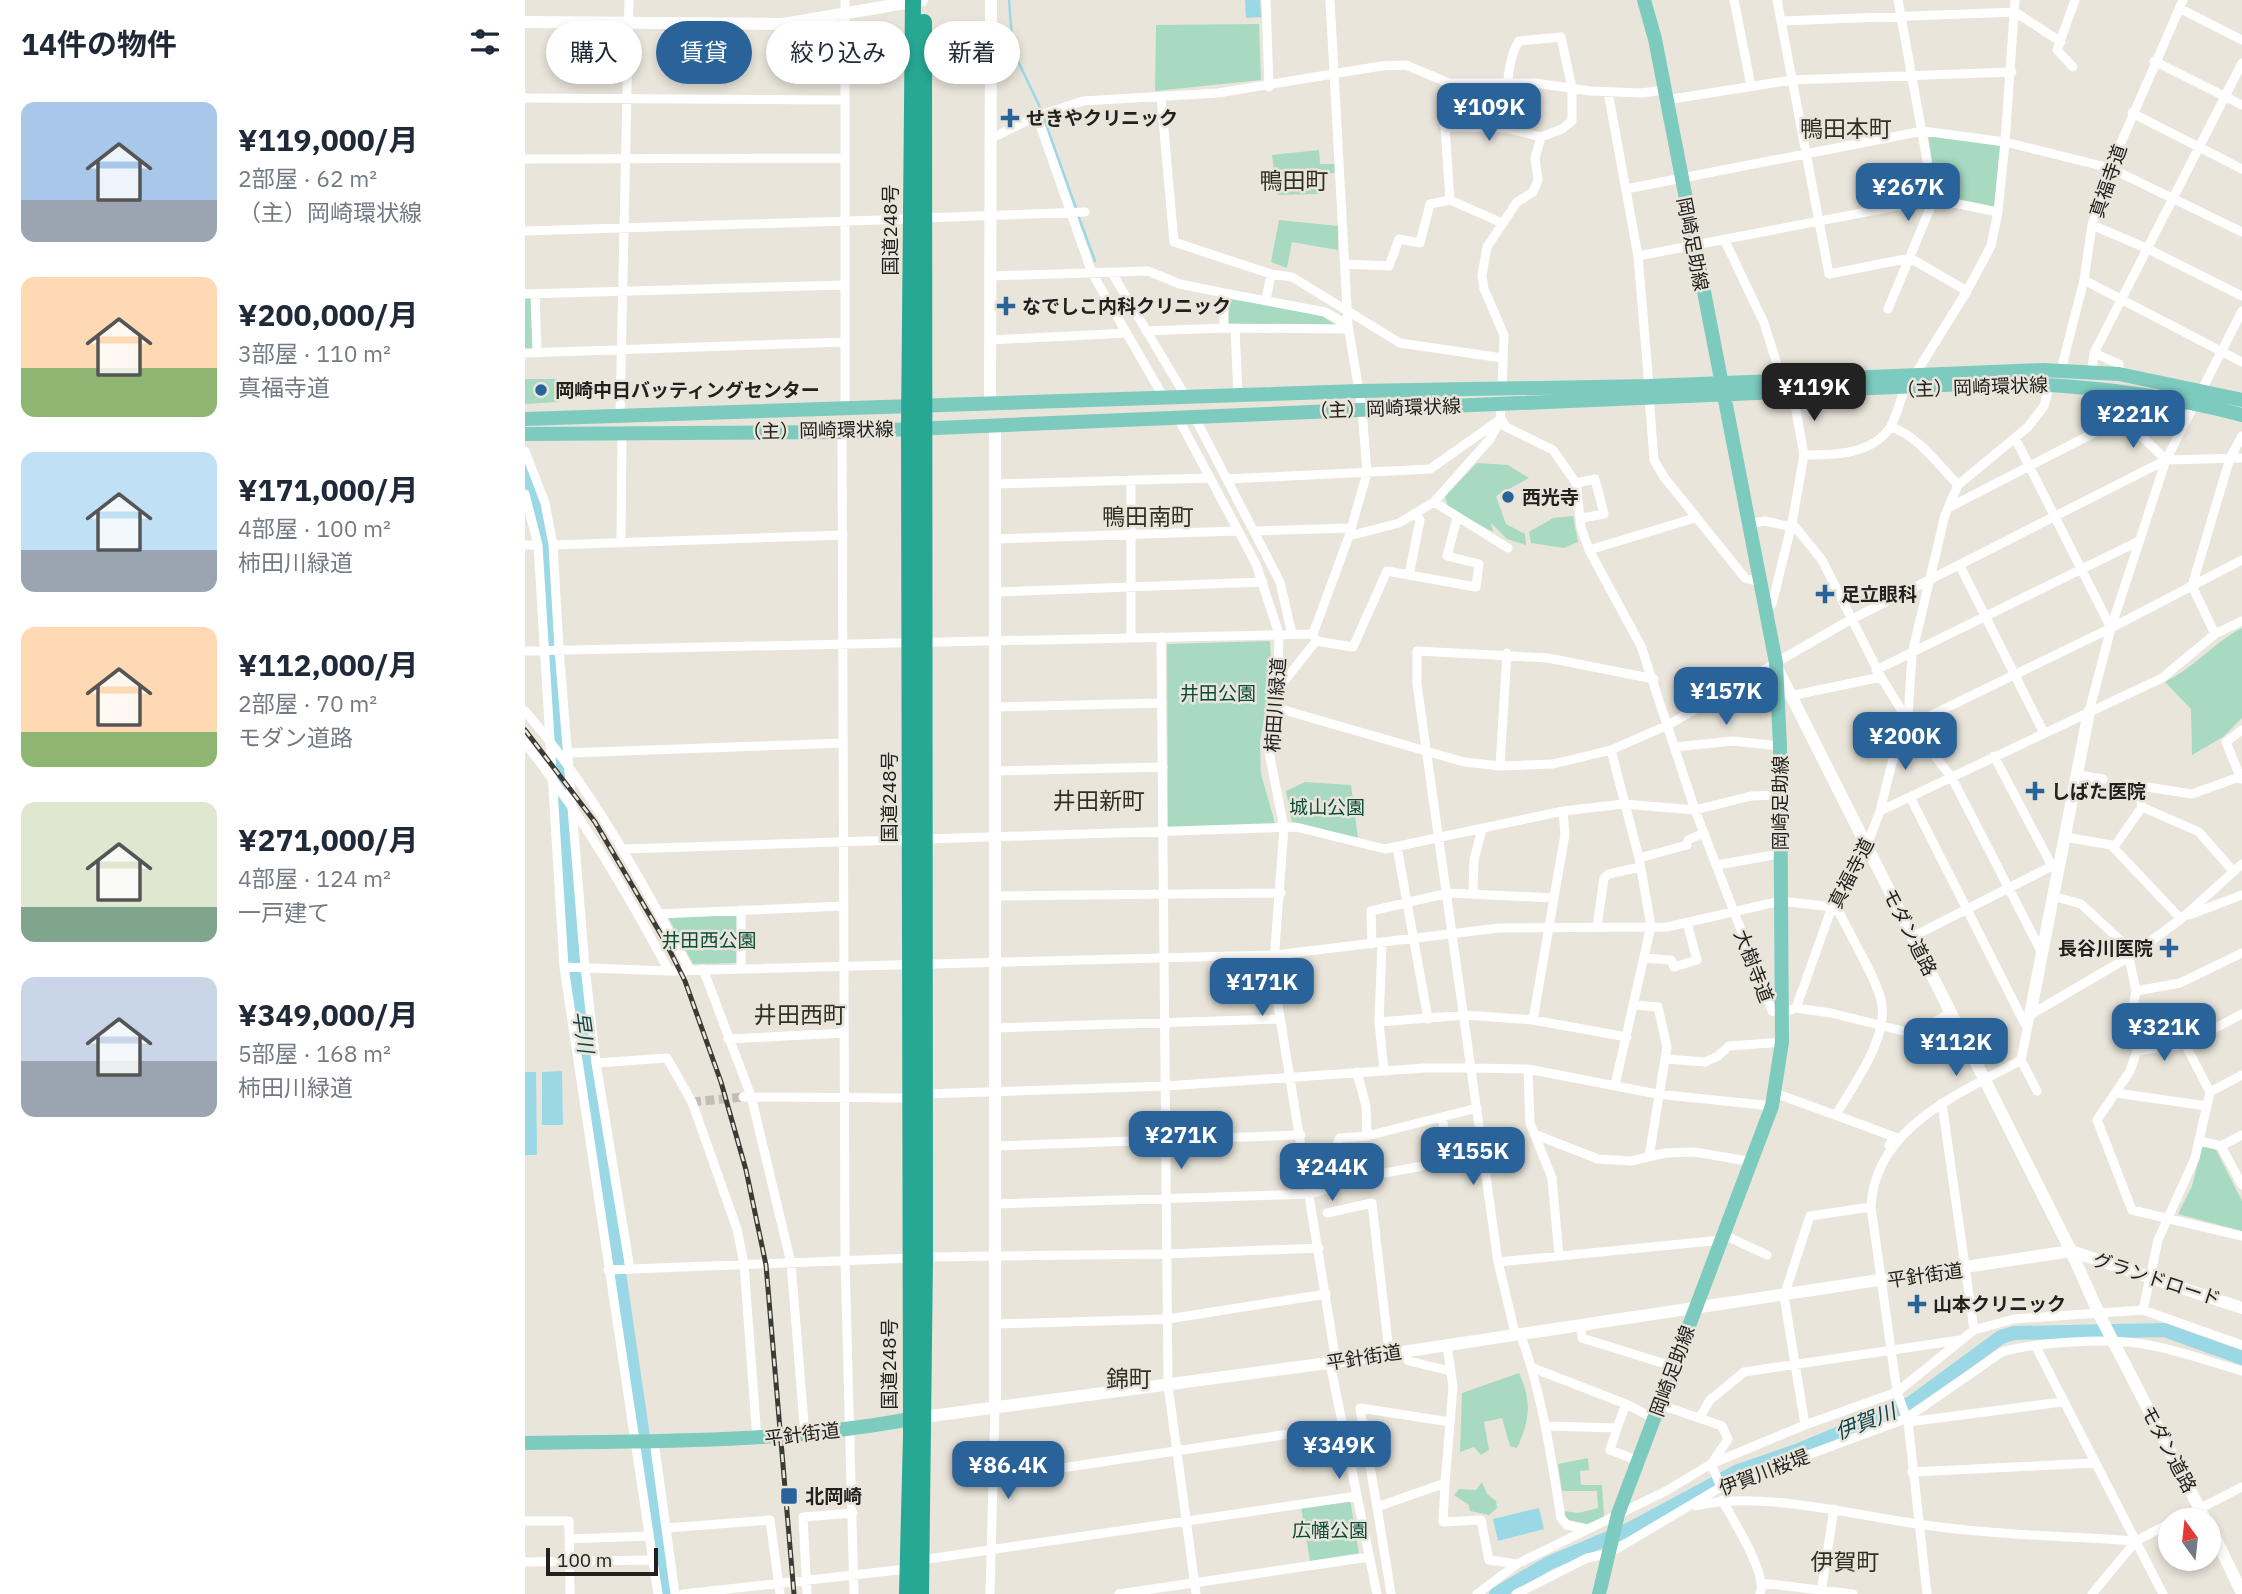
<!DOCTYPE html>
<html lang="ja">
<head>
<meta charset="utf-8">
<style>
  body { margin:0; font-family:"IBM Plex Sans","Noto Sans JP",sans-serif; background:#f6f6f7; color:#1f2937; height:100vh; display:flex; flex-direction:column; font-size:26px; white-space:nowrap }
  * { box-sizing:border-box; margin:0 }
  p { font-size:23px; color:#747a83 }
  .icon { flex:none; width:38px; height:38px; fill:none; stroke:currentColor; stroke-width:2; stroke-linecap:round; stroke-linejoin:round }
  .map { position:relative; flex:1; overflow:hidden }
  .drawer { display:flex; flex-direction:column; background:#fff; width:525px }
  .drawer>* { flex:none }
  .banner { position:absolute; left:21px; top:21px; width:665px; height:63px; display:flex; gap:14px }
  .needle { width:46px; rotate:345deg }
  .tools { position:absolute; left:1633px; top:1508px; display:grid; gap:14px }
  .tools a { display:grid; place-items:center; width:63px; height:63px; border-radius:50%; background:#fff; box-shadow:0 4px 10px #0003; font-size:35px }
  .scale { position:absolute; left:21px; bottom:18px; width:112px; box-sizing:border-box; padding-left:7px; border:4px solid #22211d; border-top:0; font-size:19px; line-height:24px; white-space:nowrap; color:#22211d; -webkit-text-stroke:5px #e9e5db; paint-order:stroke }
  .price { position:absolute; translate:-50% -60px; padding:0 16px; border-radius:14px; background:#2a629a; color:#fff; font-size:23px; line-height:46px; filter:drop-shadow(0 2px 4px #0008) }
  .price::after { content:''; position:absolute; left:50%; top:42px; width:21px; height:16px; margin-left:-10px; background:inherit; clip-path:polygon(0 0,100% 0,50% 100%) }
  .price.selected { background:#222; color:#fff }
  ul { padding:0; list-style:none }
  li { display:flex; align-items:center; gap:21px; height:175px; padding:0 21px }
  li span { display:grid; place-items:center; flex:none; width:196px; height:140px; border-radius:14px; color:#555 }
  li>.icon { margin-inline-start:auto }
  span .icon { width:84px; height:84px; fill:#fffc; stroke-width:1 }
  li b { font-size:30px }
  h2 { display:flex; justify-content:space-between; align-items:center; height:84px; padding:0 21px; font-size:30px }
  .tag { padding:0 24px; border-radius:32px; background:#fff; box-shadow:0 4px 10px #0003; font-size:24px; line-height:63px }
  .tag.selected { background:#2a629a; color:#fff }
  main { display:flex; flex:1; min-height:0 }
  .map>svg:first-child { display:block }
  .green { fill:#a7dac1 }
  .water { fill:#9bd8e5 }
  .lines { fill:none; stroke-linecap:round; stroke-linejoin:round }
  .stream { stroke:#9bd8e5; stroke-width:2.5 }
  .river { stroke:#9bd8e5; stroke-width:14 }
  .street-tunnel { stroke:#c1beb5; stroke-width:9; stroke-dasharray:9 4.5; stroke-linecap:butt }
  .street { stroke:#fff; stroke-width:9 }
  .secondary { stroke:#fff; stroke-width:12 }
  .primary { stroke:#7dcbbf; stroke-width:14 }
  .highway { stroke:#27a894; stroke-width:16 }
  .rail-casing { stroke:#3b3a35; stroke-width:5 }
  .rail { stroke:#e9e5db; stroke-width:2.5; stroke-dasharray:8; stroke-linecap:butt }
  .poi-dot { fill:#2a629a; stroke:#e9e5db; stroke-width:2.5 }
  .labels { text-anchor:middle; dominant-baseline:central; stroke-width:5; stroke-linejoin:round; paint-order:stroke }
  .poi-label { font-size:19px; font-weight:bold; fill:#22211d; stroke:#e9e5db; text-anchor:start }
  .street-label { font-size:19px; fill:#22211d; stroke:#e9e5db }
  .park-label { font-size:19px; fill:#094c35; stroke:#e9e5db }
  .water-label { font-size:21px; font-style:italic; fill:#0c434d; stroke:#e9e5db }
  .quarter-label { font-size:23px; fill:#322f27; stroke:#e9e5db }
</style>
</head>
<body>
<main>
<section class="drawer">
<h2>14件の物件<svg class="icon" aria-label="filters" viewBox="0 0 24 24"><path d="M4 7h16M4 17h16"/><circle cx="9" cy="7" r="2"/><circle cx="15" cy="17" r="2"/></svg></h2>
<ul>
<li><span style="background:linear-gradient(#a9c7e8 70%,#9aa5b1 0)"><svg class="icon" aria-label="home" viewBox="0 0 24 24"><path d="M3 11l9-7 9 7M6 9v11h12V9"/></svg></span><div><b>¥119,000/月</b><p>2部屋 · 62 m²</p><p>（主）岡崎環状線</p></div></li>
<li><span style="background:linear-gradient(#ffd9b3 65%,#8fb573 0)"><svg class="icon" aria-label="home" viewBox="0 0 24 24"><path d="M3 11l9-7 9 7M6 9v11h12V9"/></svg></span><div><b>¥200,000/月</b><p>3部屋 · 110 m²</p><p>真福寺道</p></div></li>
<li><span style="background:linear-gradient(#bfe0f5 70%,#9aa5b1 0)"><svg class="icon" aria-label="home" viewBox="0 0 24 24"><path d="M3 11l9-7 9 7M6 9v11h12V9"/></svg></span><div><b>¥171,000/月</b><p>4部屋 · 100 m²</p><p>柿田川緑道</p></div></li>
<li><span style="background:linear-gradient(#ffd9b3 75%,#8fb573 0)"><svg class="icon" aria-label="home" viewBox="0 0 24 24"><path d="M3 11l9-7 9 7M6 9v11h12V9"/></svg></span><div><b>¥112,000/月</b><p>2部屋 · 70 m²</p><p>モダン道路</p></div></li>
<li><span style="background:linear-gradient(#dfe7d0 75%,#7fa58c 0)"><svg class="icon" aria-label="home" viewBox="0 0 24 24"><path d="M3 11l9-7 9 7M6 9v11h12V9"/></svg></span><div><b>¥271,000/月</b><p>4部屋 · 124 m²</p><p>一戸建て</p></div></li>
<li><span style="background:linear-gradient(#c9d6e8 60%,#9aa5b1 0)"><svg class="icon" aria-label="home" viewBox="0 0 24 24"><path d="M3 11l9-7 9 7M6 9v11h12V9"/></svg></span><div><b>¥349,000/月</b><p>5部屋 · 168 m²</p><p>柿田川緑道</p></div></li>
</ul>
</section>
<div class="map">
<svg width="1717" height="1594" viewBox="0 0 1717 1594">
  <rect width="100%" height="100%" fill="#e9e5db"/>
  <!-- green -->
  <path class="green" d="M734 24 736 80 630 91 631 25Z
    M1403 134 1478 144 1470 208 1412 197Z
    M794 150 795 164H810L809 173 794 174 793 194 752 195 747 155Z
    M754 220 813 226V250L767 242 762 268 746 262Z
    M0 297H6L10 347 7 350H0Z
    M703 297 795 315 814 327 703 325Z
    M0 379H32V402L0 404Z
    M952 463 983 465 1004 478 971 496 981 524 1000 534 1001 545 982 539 966 523 968 532 923 508 920 496Z
    M1048 516 1053 542 1039 548 1006 543 1004 532 1028 518Z
    M1717 628V718L1698 737 1667 755 1666 709 1640 682C1669 668 1688 643 1717 628Z
    M745 641 747 676 735 741 736 774 751 827H643L642 644Z
    M780 782 826 785 833 838 767 822 761 791Z
    M212 914V963L168 964 143 917Z
    M1678 1144 1691 1150 1717 1201V1231L1653 1214 1667 1186Z
    M994 1373C1007 1401 1005 1420 992 1448L985 1446 977 1418 959 1422 964 1450 956 1455 949 1447 935 1452 937 1393Z
    M1063 1458 1064 1470 1055 1471 1056 1485H1077L1079 1517 1062 1524 1040 1519 1039 1511 1053 1513 1073 1508 1072 1491H1037L1033 1464Z
    M957 1482 962 1494 971 1501 972 1508 964 1515 945 1511 944 1505 929 1495 934 1489 951 1490Z
    M825 1499 834 1553 785 1561 776 1507Z"/>
  <!-- water -->
  <path class="water" d="M720 0H735L736 17 721 18Z
    M37 1071 38 1125H17V1072Z
    M0 1072H11L12 1155H0Z
    M1014 1508 1019 1529 973 1541 968 1519Z"/>
  <g class="lines">
    <!-- stream -->
    <path class="stream" d="M484 0 488 51 514 105 551 208
      M553 215 570 261"/>
    <!-- river -->
    <path class="river" d="M0 470 24 544 34 775 50 972 141 1594
      M971 1594 1024 1563 1105 1529 1213 1471 1274 1450 1386 1403 1476 1337 1489 1333 1639 1330 1717 1358"/>
    <!-- street-tunnel -->
    <path class="street-tunnel" d="M167 1102 218 1097"/>
    <!-- street -->
    <path class="street" d="M320 0V408
      M741 0 744 87
      M1209 0 1226 86
      M1252 0 1304 274 1385 258 1442 291
      M1654 8 1717 40
      M1256 21 1490 12 1536 42
      M1629 61 1717 105
      M1548 67 1532 50 1550 0
      M924 83 920 127 925 200 977 223
      M1083 92 1113 256 1124 386
      M636 97 649 242 746 274 767 277 875 343 977 358
      M0 98 319 100
      M1141 100 1267 80 1487 72
      M1607 113 1717 169
      M512 116 567 273 639 398
      M920 127 981 128 1016 137
      M465 139 512 116 558 101 693 93 856 66 881 65 924 83H1010L1065 91 1116 93 1139 90
      M0 159 320 158
      M1101 189 1398 131 1480 142 1585 168 1717 232
      M399 218 560 212
      M1567 225 1621 248 1717 296
      M0 231 387 219
      M1199 239 1239 323 1257 380
      M1113 256 1409 199 1473 212
      M820 264 864 266 874 239 895 243 905 204 925 200
      M587 273 661 397
      M465 276 623 271 655 284 699 293
      M1559 280 1717 362
      M0 294 320 285
      M10 294 12 353
      M741 300 746 274
      M1363 309 1409 199 1373 0
      M823 325 800 312 699 293V328L824 329
      M710 328 713 395
      M621 331 699 328
      M465 340 602 333
      M0 353 320 342
      M1569 353 1594 364V374
      M1536 370 1559 280 1567 225 1585 168 1658 0
      M1567 372 1569 353 1717 63
      M1391 373 1442 291 1466 246 1473 212 1480 142 1490 0
      M1579 389 1580 400 1641 460
      M977 390 979 335 959 289 957 275 962 247 992 202 1008 192 1013 180 1010 158 1016 137 1037 129 1047 121V88L1036 37 994 41C980 61 982 104 981 128
      M1124 396 1129 460 1139 477 1220 578 1234 582
      M95 415 104 0
      M652 416 731 564 754 634 752 708 743 747 759 828 748 974 811 1362
      M669 416 755 582 767 634
      M976 419 981 427 1028 450 1051 483 1056 527 1064 550 1116 646 1170 810 1247 1011 1256 1013 1271 1008 1306 1013 1390 1034 1426 1012
      M1366 427C1393 436 1413 464 1433 485
      M317 432 320 1260 329 1594
      M1490 438 1586 628
      M0 451 20 503 28 545 34 649 60 967 71 1063 105 1269
      M1279 455C1309 455 1348 455 1366 426 1372 415 1375 400 1380 389
      M703 479 905 469 976 419
      M606 480V637
      M1051 483 1070 479 1079 514 1057 518
      M470 484 684 478
      M0 494 13 545 39 967 133 1594
      M909 502 983 548
      M1425 507 1596 419
      M891 515 895 520 884 575 951 587 954 564 922 556 932 518
      M1267 523 1297 560 1356 677 1383 721 1427 778 1517 953
      M1223 524 1240 521 1266 527
      M731 531 824 528
      M824 536 874 523 909 502 965 439 976 419 975 403
      M470 539 712 531
      M96 542 97 431
      M0 545H13
      M28 545 318 535
      M1064 550 1170 518
      M1435 566 1519 733
      M470 592 738 582
      M1239 609 1247 604 1267 523 1279 455 1268 394
      M788 634 791 641 828 647 862 571 884 575
      M1690 634 1667 586 1705 458 1717 436
      M636 637 643 1385 671 1594
      M0 651 788 634 824 536 842 473 837 409 823 325 805 0
      M1351 670 1614 541
      M753 689 791 641
      M1265 696 1356 677
      M470 707 637 703
      M752 708 939 762 975 766 1028 764 1086 750 1143 725 1325 620 1641 460 1717 458
      M0 711C67 789 116 880 165 970
      M1564 712 1586 628 1641 460 1717 311
      M1383 719 1387 654 1420 515 1433 485 1503 427 1519 406 1525 384
      M0 743C56 814 101 891 144 971
      M1150 747 1208 741 1255 746
      M1086 750 1114 858 1126 926 1090 1085
      M43 753 318 743
      M1469 756 1527 866
      M975 766 982 653
      M470 771 638 767
      M1553 775 1578 779
      M1716 779 1701 742 1717 730
      M1602 784 1667 794 1717 776
      M1385 797 1502 1028
      M1617 807 1674 832 1708 871
      M1038 811 1040 834 1008 1020 1102 1037
      M1355 811 1637 678 1690 634 1717 621
      M1540 837 1586 845 1656 919
      M872 847 903 1019
      M1589 847 1617 807 1613 786
      M100 849 771 827 860 849 1038 811 1099 804 1170 810 1226 796 1254 795
      M1114 858 1162 845 1163 840 1179 833
      M1192 865 1254 854
      M948 893 949 860 957 829
      M470 896 756 893
      M1528 896 1556 904 1609 953
      M216 910V968
      M134 914 319 906
      M1664 915 1717 895
      M1072 927 1079 878 1084 874 1115 867
      M1387 937 1527 866H1534
      M847 944 846 911 923 893 1028 898
      M857 944 854 1022 859 1071
      M1604 957 1611 991 1605 1023 1612 1051 1605 1071 1572 1120 1607 1210 1717 1236
      M1119 958 1146 960 1149 967 1172 960 1162 923
      M39 967 144 971 750 955 974 928 1142 927 1256 901 1307 907 1314 912C1326 937 1350 976 1356 1000 1365 1036 1329 1084 1312 1113
      M178 969 226 1096 266 1263 280 1436
      M1611 991 1655 983 1717 953
      M1110 1005 1133 1007 1142 1047 1124 1157
      M1271 1008 1307 907 1341 848 1355 811 1371 747 1386 725 1586 628 1717 560
      M854 1022 940 1015 1008 1020
      M470 1028 753 1019
      M203 1039 319 1033
      M1612 1051 1660 1044 1717 1014
      M1141 1059 1180 1062 1193 1056 1204 1046 1257 1042
      M71 1063 142 1058 167 1102 212 1229 219 1264 232 1439
      M1003 1069 1005 1123 1027 1178 1034 1256
      M832 1072 841 1106 842 1136
      M1512 1091 1496 1060 1505 1015 1604 957 1656 919 1717 864
      M1685 1092 1717 1075
      M1250 1093 1370 1137 1364 1145
      M1591 1093 1682 1106
      M400 1094 641 1086 900 1068H946L1003 1069 1132 1094 1247 1106
      M218 1097 384 1098
      M1417 1103 1449 1330
      M1009 1134 1073 1159 1106 1161 1140 1153 1170 1152 1228 1162
      M1675 1141 1696 1146 1717 1135
      M470 1146 776 1135
      M1696 1146 1717 1185
      M821 1184 813 1141 815 1138 842 1136 952 1108
      M470 1204 786 1194 838 1177 919 1162 924 1156 917 1117
      M802 1213 847 1203 864 1352
      M1199 1235 1242 1255
      M400 1257 642 1254 794 1248
      M973 1262 1197 1240
      M83 1270 386 1258
      M1618 1310 1633 1240 1670 1158 1685 1092 1660 1044
      M470 1324 643 1319 801 1294
      M1056 1326 1057 1338 1150 1367
      M990 1333 973 1262 892 684V651L1023 658 1129 679
      M995 1333C1017 1393 1026 1456 1036 1518L1042 1525 1062 1529
      M1511 1347 1638 1594
      M875 1351 884 1361 925 1371
      M805 1363 852 1594
      M1008 1368 1101 1404 1130 1419
      M1136 1405 1197 1426 1203 1439 1187 1463
      M1175 1417 1185 1400 1219 1372 1435 1340
      M1383 1422 1537 1402
      M1280 1425 1259 1296 1285 1216 1346 1207
      M1021 1426 1092 1428 1085 1450 1114 1461
      M1092 1428 1101 1404
      M129 1441 150 1594
      M1186 1464 1196 1487
      M1387 1472 1570 1463
      M469 1478 818 1426
      M920 1483 918 1522 956 1520 964 1560 992 1564
      M1197 1500C1208 1520 1243 1574 1235 1594
      M1171 1506C1233 1490 1329 1515 1393 1524 1464 1535 1539 1536 1611 1541
      M852 1507 835 1408 925 1422
      M0 1521H44L45 1594
      M1650 1521 1717 1487
      M142 1528 245 1520 255 1594
      M45 1539 124 1536
      M396 1560 832 1496
      M0 1562 128 1560
      M1237 1583 1328 1594
      M1296 1593 1309 1509
      M158 1594 382 1569
      M282 1594 278 1517 328 1513
      M465 1594 470 1407
      M594 1594 844 1557
      M866 1594 852 1507 920 1483 928 1387 922 1344
      M952 1594 992 1564 1141 1491 1186 1464 1280 1425 1372 1392 1449 1330 1489 1319 1618 1310 1717 1345
      M991 1594 1062 1558 1083 1554 1196 1487 1380 1419 1477 1352C1512 1342 1582 1338 1618 1344 1651 1349 1685 1362 1717 1371
      M1402 1594 1383 1422 1372 1392 1346 1207C1349 1127 1436 1093 1496 1060
      M1567 1594 1611 1541 1645 1523"/>
    <!-- secondary -->
    <path class="secondary" d="M0 22 259 24 397 0
      M465 404 466 0
      M470 425V1407
      M1253 670 1546 1251 1574 1314 1681 1521
      M1505 1015 1564 712
      M391 1418 811 1362 1546 1251 1717 1308
      M1684 1525 1717 1593"/>
    <!-- primary -->
    <path class="primary" d="M0 419 834 391 1124 386 1518 370 1594 374 1717 400
      M0 434 317 432 1465 383C1550 384 1635 393 1717 415
      M0 1443C129 1441 258 1443 385 1419
      M1074 1594 1093 1514 1247 1106 1257 1042 1255 746 1251 663 1130 39 1119 0"/>
    <!-- highway -->
    <path class="highway" d="M382 1594 386 1436 384 429 388 0
      M396 1594 400 1257 399 22"/>
    <defs>
      <path id="rail" d="M0 730 70 822 141 943 160 981 196 1082 221 1170 241 1265 269 1594"/>
    </defs>
    <!-- rail casing -->
    <use href="#rail" class="rail-casing"/>
    <!-- rail -->
    <use href="#rail" class="rail"/>
  </g>
  <!-- markers -->
  <g class="poi-dot">
    <path d="M481.5 107.5h7v7h7v7h-7v7h-7v-7h-7v-7h7z"/>
    <path d="M477.5 295.5h7v7h7v7h-7v7h-7v-7h-7v-7h7z"/>
    <circle cx="16" cy="390" r="7"/>
    <circle cx="983" cy="497" r="7"/>
    <path d="M1296.5 583.5h7v7h7v7h-7v7h-7v-7h-7v-7h7z"/>
    <path d="M1506.5 780.5h7v7h7v7h-7v7h-7v-7h-7v-7h7z"/>
    <path d="M1640.5 937.5h7v7h7v7h-7v7h-7v-7h-7v-7h7z"/>
    <path d="M1388.5 1293.5h7v7h7v7h-7v7h-7v-7h-7v-7h7z"/>
    <rect x="255" y="1487" width="18" height="18" rx="3.5"/>
  </g>
  <g class="labels">
    <!-- poi labels -->
    <g class="poi-label">
      <text x="501" y="118">せきやクリニック</text>
      <text x="497" y="306">なでしこ内科クリニック</text>
      <text x="30" y="390">岡崎中日バッティングセンター</text>
      <text x="997" y="497">西光寺</text>
      <text x="1316" y="594">足立眼科</text>
      <text x="1526" y="791">しばた医院</text>
      <text x="1628" y="948" text-anchor="end">長谷川医院</text>
      <text x="1408" y="1304">山本クリニック</text>
      <text x="280" y="1496">北岡崎</text>
    </g>
    <!-- street labels -->
    <g class="street-label">
      <text transform="translate(1583 181) rotate(-71)">真福寺道</text>
      <text transform="translate(365 230) rotate(-90)">国道248号</text>
      <text transform="translate(1168 244) rotate(79)">岡崎足助線</text>
      <text transform="translate(1447 387) rotate(-2)">（主）岡崎環状線</text>
      <text transform="translate(860 408) rotate(-2)">（主）岡崎環状線</text>
      <text transform="translate(293 430) rotate(-1)">（主）岡崎環状線</text>
      <text transform="translate(750 705) rotate(-86)">柿田川緑道</text>
      <text transform="translate(364 797) rotate(-90)">国道248号</text>
      <text transform="translate(1255 803) rotate(-90)">岡崎足助線</text>
      <text transform="translate(1326 873) rotate(-63)">真福寺道</text>
      <text transform="translate(1385 932) rotate(63)">モダン道路</text>
      <text transform="translate(1229 966) rotate(69)">大樹寺道</text>
      <text transform="translate(1400 1275) rotate(-8)">平針街道</text>
      <text transform="translate(1632 1279) rotate(18)">グランドロード</text>
      <text transform="translate(839 1357) rotate(-9)">平針街道</text>
      <text transform="translate(364 1364) rotate(-90)">国道248号</text>
      <text transform="translate(1147 1371) rotate(-70)">岡崎足助線</text>
      <text transform="translate(277 1434) rotate(-7)">平針街道</text>
      <text transform="translate(1644 1449) rotate(62)">モダン道路</text>
      <text transform="translate(1239 1472) rotate(-21)">伊賀川桜堤</text>
    </g>
    <!-- park labels -->
    <g class="park-label">
      <text x="693" y="693">井田公園</text>
      <text x="802" y="807">城山公園</text>
      <text x="184" y="940">井田西公園</text>
      <text x="805" y="1530">広幡公園</text>
    </g>
    <!-- water labels -->
    <g class="water-label">
      <text transform="translate(59 1032) rotate(82)">早川</text>
      <text transform="translate(1340 1421) rotate(-21)">伊賀川</text>
    </g>
    <!-- quarter labels -->
    <g class="quarter-label">
      <text x="1321" y="128">鴨田本町</text>
      <text x="769" y="180">鴨田町</text>
      <text x="623" y="516">鴨田南町</text>
      <text x="574" y="800">井田新町</text>
      <text x="275" y="1014">井田西町</text>
      <text x="604" y="1378">錦町</text>
      <text x="1320" y="1561">伊賀町</text>
    </g>
  </g>
</svg>
<div class="tools">
<a><svg class="needle" viewBox="-14 -14 28 28"><path d="M0-13l5 13h-10z" fill="#e53935"/><path d="M0 13l5-13h-10z" fill="#747a83"/></svg></a>
</div>
<div class="scale">100 m</div>
<b class="price" style="left:964px;top:143px">¥109K</b>
<b class="price" style="left:1383px;top:223px">¥267K</b>
<b class="price selected" style="left:1289px;top:423px">¥119K</b>
<b class="price" style="left:1608px;top:450px">¥221K</b>
<b class="price" style="left:1201px;top:727px">¥157K</b>
<b class="price" style="left:1380px;top:772px">¥200K</b>
<b class="price" style="left:737px;top:1018px">¥171K</b>
<b class="price" style="left:1639px;top:1063px">¥321K</b>
<b class="price" style="left:1431px;top:1078px">¥112K</b>
<b class="price" style="left:656px;top:1171px">¥271K</b>
<b class="price" style="left:948px;top:1187px">¥155K</b>
<b class="price" style="left:807px;top:1203px">¥244K</b>
<b class="price" style="left:814px;top:1481px">¥349K</b>
<b class="price" style="left:483px;top:1501px">¥86.4K</b>
<div class="banner">
<a class="tag">購入</a>
<a class="tag selected">賃貸</a>
<a class="tag">絞り込み</a>
<a class="tag">新着</a>
</div>
</div>
</main>
</body>
</html>
